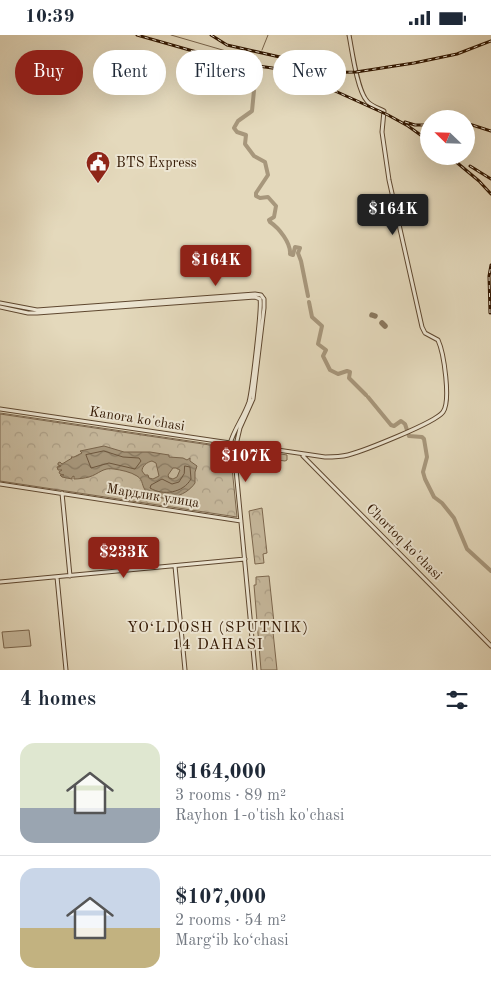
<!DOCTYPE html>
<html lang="en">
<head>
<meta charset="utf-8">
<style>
  body { margin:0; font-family:"Old Standard TT",serif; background:#f2f2f3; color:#1f2937; height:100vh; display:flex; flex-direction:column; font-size:19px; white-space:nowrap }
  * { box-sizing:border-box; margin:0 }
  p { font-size:16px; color:#747a83 }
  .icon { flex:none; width:28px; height:28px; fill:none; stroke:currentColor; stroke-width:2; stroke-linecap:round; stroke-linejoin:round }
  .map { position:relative; height:635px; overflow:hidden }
  .side { display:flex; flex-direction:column; background:#fff; flex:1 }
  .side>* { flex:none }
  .hud { position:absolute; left:15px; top:15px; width:461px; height:45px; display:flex; gap:10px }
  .needle { width:32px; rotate:293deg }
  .controls { position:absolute; left:420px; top:75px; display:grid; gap:10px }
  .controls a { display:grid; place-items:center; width:55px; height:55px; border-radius:50%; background:#fff; box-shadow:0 5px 20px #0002; font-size:25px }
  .price { position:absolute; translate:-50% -42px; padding:0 11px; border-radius:5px; background:#8f2418; color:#fff; font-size:16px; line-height:32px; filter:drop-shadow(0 1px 2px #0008) }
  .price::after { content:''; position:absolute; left:50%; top:30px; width:15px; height:11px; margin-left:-8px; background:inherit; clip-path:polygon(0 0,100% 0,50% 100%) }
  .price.current { background:#222; color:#fff }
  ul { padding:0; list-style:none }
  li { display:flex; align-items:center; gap:15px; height:125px; padding:0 20px }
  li+li { border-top:1px solid #e0e1e3 }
  li span { display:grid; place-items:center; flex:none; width:140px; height:100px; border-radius:15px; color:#555 }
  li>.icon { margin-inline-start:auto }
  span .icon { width:60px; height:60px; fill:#fffc; stroke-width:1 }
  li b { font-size:21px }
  h2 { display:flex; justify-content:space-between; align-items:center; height:60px; padding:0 20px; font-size:21px }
  .tag { padding:0 18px; border-radius:22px; background:#fff; box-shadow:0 5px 20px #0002; font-size:18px; line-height:45px }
  .tag.current { background:#8f2418; color:#fff }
  .status { display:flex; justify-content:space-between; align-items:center; height:35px; padding:0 25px; background:#fff; direction:ltr }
  .status svg { height:14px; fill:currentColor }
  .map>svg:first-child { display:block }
  .grass { fill:#c6b89c; stroke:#7c674e }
  .forest { fill:url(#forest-crowns); stroke:#7c674e }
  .water { fill:url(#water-waves); stroke:#78634a; fill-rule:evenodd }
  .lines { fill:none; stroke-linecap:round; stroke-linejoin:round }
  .shore { stroke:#6c563e; stroke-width:1 }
  .stream { stroke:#78634a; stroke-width:1 }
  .river { stroke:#a7977c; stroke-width:4 }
  .taxiway { stroke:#8a785e; stroke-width:5.5 }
  .minor-casing { stroke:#5e472f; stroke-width:5 }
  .minor { stroke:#ede6d3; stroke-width:3 }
  .rail-casing { stroke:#311600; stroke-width:3 }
  .rail { stroke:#ede6d3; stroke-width:1; stroke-dasharray:4; stroke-linecap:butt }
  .labels { text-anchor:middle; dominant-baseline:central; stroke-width:4; stroke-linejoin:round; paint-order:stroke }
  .poi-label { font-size:14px; fill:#311600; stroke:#ede6d3; text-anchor:start }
  .street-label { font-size:14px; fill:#311600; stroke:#ede6d3 }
  .neighbourhood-label { font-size:15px; letter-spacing:1px; fill:#311600; stroke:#ede6d3 }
</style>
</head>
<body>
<div class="status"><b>10:39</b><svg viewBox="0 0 49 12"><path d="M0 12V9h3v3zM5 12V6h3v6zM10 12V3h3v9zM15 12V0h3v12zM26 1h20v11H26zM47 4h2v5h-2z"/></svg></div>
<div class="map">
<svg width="491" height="635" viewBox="0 0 491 635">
  <defs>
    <pattern id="forest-crowns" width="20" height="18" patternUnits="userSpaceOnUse" patternTransform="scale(1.25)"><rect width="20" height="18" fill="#c6b89c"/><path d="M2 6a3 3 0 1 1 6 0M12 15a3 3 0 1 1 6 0" fill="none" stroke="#ab9d85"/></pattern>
    <pattern id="water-waves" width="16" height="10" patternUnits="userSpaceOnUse" patternTransform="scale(1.25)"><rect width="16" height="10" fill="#a7977c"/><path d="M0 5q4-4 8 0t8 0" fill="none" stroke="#897a63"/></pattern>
  </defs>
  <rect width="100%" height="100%" fill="#e4d9bc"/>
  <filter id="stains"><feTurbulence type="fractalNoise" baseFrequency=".004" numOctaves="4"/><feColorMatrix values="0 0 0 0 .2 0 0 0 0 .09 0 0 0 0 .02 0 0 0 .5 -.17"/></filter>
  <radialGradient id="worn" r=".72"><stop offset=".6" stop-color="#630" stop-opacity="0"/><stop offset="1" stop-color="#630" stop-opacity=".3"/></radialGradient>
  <!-- grass -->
  <path class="grass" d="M257 415 287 420V425L285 426 256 422 255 421Z
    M29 595 31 611 4 613 2 597Z"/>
  <!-- forest -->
  <path class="forest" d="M0 379 230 413 237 482 0 446Z
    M262 473 267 518 263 519 264 528 255 529 249 476Z
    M269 541 275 597H273L277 635H261L254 550H256V542Z"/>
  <!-- water -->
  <path class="water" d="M104 411 124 417H150L169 420V422L183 423 187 425 190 423V426L197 431 195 437V448C186 462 160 469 147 457 141 452 144 445 137 441 131 437 121 435 114 434 103 432 99 439 89 442 85 443 79 444 74 444V441L72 442V444L62 442 60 440H64L60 439 59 437 62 435H58L57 432 61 431 58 430V428L60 427 62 429 72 423 71 422H74L82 418 80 416ZM152 426 156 428 159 441 153 444 149 443 148 440H145L142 436C142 431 147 427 152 426ZM173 433H176L180 435 177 442 173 444 169 443 168 440Z"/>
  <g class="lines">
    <!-- shore -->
    <path class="shore" d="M104 416 123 422 139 423 141 426 135 434 109 428 91 433 86 420Z
      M185 431 190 432 191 444C183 458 163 461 150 453L151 450 162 444 172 449 179 447 184 439Z"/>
    <!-- stream -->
    <path class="stream" d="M171 0 257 25V24
      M262 15 268 0
      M0 378 230 412"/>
    <!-- river -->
    <path class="river" d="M257 25 252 76 238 86 234 93 237 97 246 100 245 109 254 121 265 127 268 140 256 158V161L260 163 268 162 276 171 274 182 269 185 270 187C279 193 291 208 290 219L293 220 295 212 300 213 298 218 301 226 308 261
      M309 267 312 282 322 291 318 309 326 315 323 321 330 335 338 339 347 336 350 337 349 343 366 360
      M368 362 391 390 394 391 401 386 405 389 409 401 422 402 424 404 427 422 423 437 425 444 434 462 442 468 454 483 467 514 491 536"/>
    <!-- taxiway -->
    <path class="taxiway" d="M372 280 375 281
      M382 288 385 291"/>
    <defs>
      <path id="minor" d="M0 268 37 275 255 259 261 260 264 264V273L253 364 240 393 236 410
        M0 272 28 278H37L255 262 260 264C262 272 252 356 249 367 244 382 234 394 230 409L234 413 255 635
        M0 374 325 422C333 422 340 422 348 420 363 416 435 388 443 377 451 366 444 318 438 305L425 298 422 292 389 145 382 97 384 76C378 73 371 71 367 66 357 55 352 15 349 0
        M303 421 491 611
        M0 449 241 486
        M62 458 70 541
        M175 531 185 635
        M57 542 66 635
        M0 547 245 524"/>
    </defs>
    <!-- minor casing -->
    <use href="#minor" class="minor-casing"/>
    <!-- minor -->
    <use href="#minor" class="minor"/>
    <defs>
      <path id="rail" d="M137 0 214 22 258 31 308 38 356 37 414 28 457 19 491 6
        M211 0 227 10 328 33
        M297 41 313 46 388 80 408 91 429 106
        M405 87 415 90H429
        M466 88 491 96
        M449 121 479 146 491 159
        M470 131 491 144
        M490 278 489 241 491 230"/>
    </defs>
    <!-- rail casing -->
    <use href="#rail" class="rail-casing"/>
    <!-- rail -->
    <use href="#rail" class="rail"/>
  </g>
  <!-- icons -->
  <defs>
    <symbol id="civic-pin" viewBox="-11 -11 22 30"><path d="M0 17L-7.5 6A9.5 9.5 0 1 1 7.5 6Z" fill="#8f2418" stroke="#ede6d3"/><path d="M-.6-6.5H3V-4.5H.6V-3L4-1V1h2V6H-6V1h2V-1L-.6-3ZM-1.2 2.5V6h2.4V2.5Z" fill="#fff"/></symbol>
  </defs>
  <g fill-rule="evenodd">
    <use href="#civic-pin" x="84" y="114" width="28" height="38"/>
  </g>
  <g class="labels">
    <!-- poi labels -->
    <g class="poi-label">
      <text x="116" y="128">BTS Express</text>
    </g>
    <!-- street labels -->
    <g class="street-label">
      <text transform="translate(137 384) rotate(9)">Kanora ko'chasi</text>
      <text transform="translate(153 461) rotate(9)">Мардлик улица</text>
      <text transform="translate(404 507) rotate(45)">Chortoq ko'chasi</text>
    </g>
    <!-- neighbourhood labels -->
    <g class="neighbourhood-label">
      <text x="218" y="593">YO‘LDOSH (SPUTNIK)<tspan x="218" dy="17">14 DAHASI</tspan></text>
    </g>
  </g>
  <rect width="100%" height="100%" filter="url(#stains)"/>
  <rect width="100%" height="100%" fill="url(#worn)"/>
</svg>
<div class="controls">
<a><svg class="needle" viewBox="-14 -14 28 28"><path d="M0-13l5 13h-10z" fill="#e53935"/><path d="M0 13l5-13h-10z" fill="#747a83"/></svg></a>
</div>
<b class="price current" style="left:393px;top:201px">$164K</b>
<b class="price" style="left:216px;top:252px">$164K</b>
<b class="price" style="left:246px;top:448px">$107K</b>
<b class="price" style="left:124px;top:544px">$233K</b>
<div class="hud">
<a class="tag current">Buy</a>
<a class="tag">Rent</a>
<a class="tag">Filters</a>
<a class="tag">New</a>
</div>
</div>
<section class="side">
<h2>4 homes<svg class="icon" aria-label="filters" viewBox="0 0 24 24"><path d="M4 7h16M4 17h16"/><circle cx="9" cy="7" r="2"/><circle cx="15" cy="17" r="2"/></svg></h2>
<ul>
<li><span style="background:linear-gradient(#dfe7d0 65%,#9aa5b1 0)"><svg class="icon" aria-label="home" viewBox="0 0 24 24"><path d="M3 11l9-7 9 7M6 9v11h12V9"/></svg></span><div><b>$164,000</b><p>3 rooms · 89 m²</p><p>Rayhon 1-o'tish ko'chasi</p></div></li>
<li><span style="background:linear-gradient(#c9d6e8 60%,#c2b280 0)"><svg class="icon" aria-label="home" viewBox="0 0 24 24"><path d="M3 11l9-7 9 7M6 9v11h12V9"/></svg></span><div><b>$107,000</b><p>2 rooms · 54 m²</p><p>Marg‘ib ko‘chasi</p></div></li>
</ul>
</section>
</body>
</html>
